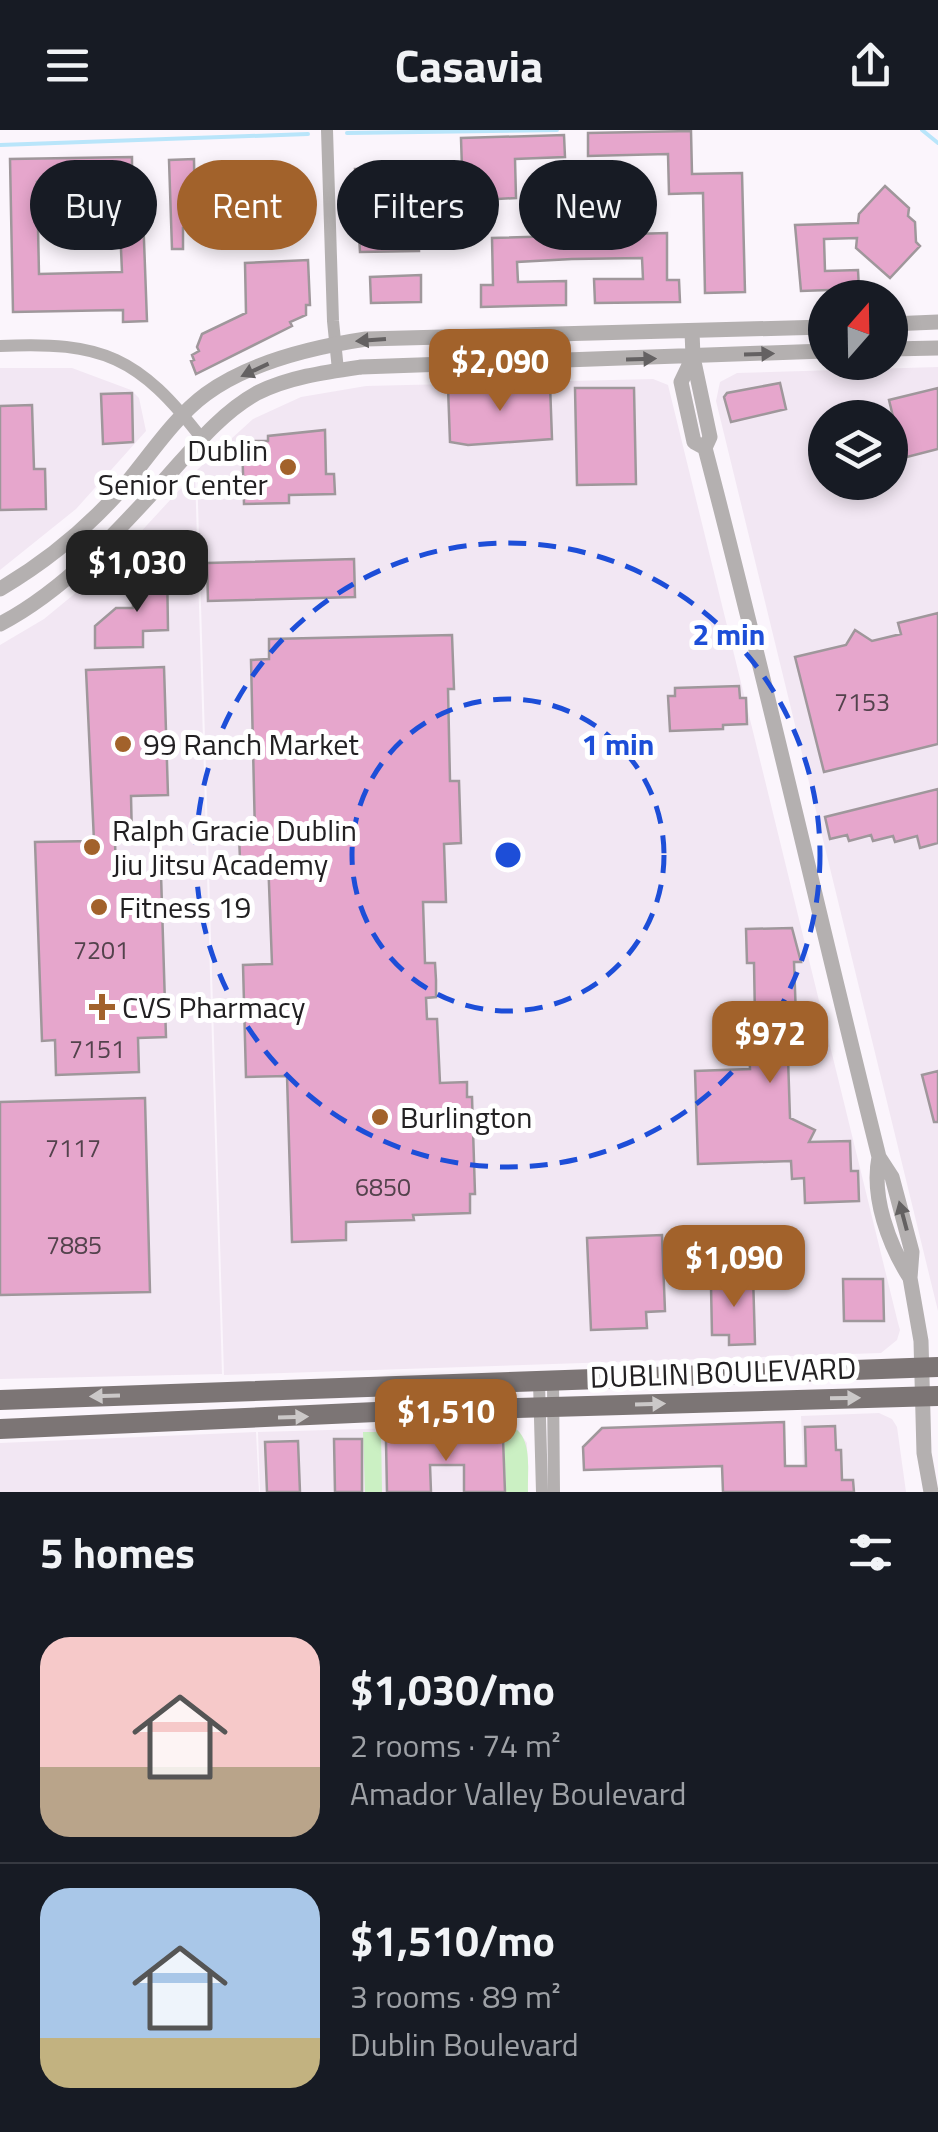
<!DOCTYPE html>
<html lang="en">
<head>
<meta charset="utf-8">
<style>
  body { margin:0; font-family:"Titillium Web",sans-serif; background:#242831; color:#f1f3f6; height:100vh; display:flex; flex-direction:column; font-size:38px; white-space:nowrap }
  * { box-sizing:border-box; margin:0 }
  p { font-size:32px; color:#9ea1a6 }
  .icon { flex:none; width:55px; height:55px; fill:none; stroke:currentColor; stroke-width:2; stroke-linecap:round; stroke-linejoin:round }
  .map { position:relative; height:1362px; overflow:hidden }
  .side { display:flex; flex-direction:column; background:#171b24; flex:1 }
  .side>* { flex:none }
  .guide { position:absolute; left:30px; top:30px; width:880px; height:90px; display:flex; gap:20px }
  .needle { width:65px; rotate:20deg }
  .controls { position:absolute; left:808px; top:150px; display:grid; gap:20px }
  .controls a { display:grid; place-items:center; width:100px; height:100px; border-radius:50%; background:#171b24; box-shadow:0 5px 15px #0003; font-size:50px }
  .price { position:absolute; translate:-50% -85px; padding:0 22px; border-radius:20px; background:#a2622b; color:#fff; font-size:32px; line-height:65px; filter:drop-shadow(0 2px 5px #0008) }
  .price::after { content:''; position:absolute; left:50%; top:60px; width:30px; height:22px; margin-left:-15px; background:inherit; clip-path:polygon(0 0,100% 0,50% 100%) }
  .price.on { background:#222; color:#fff }
  ul { padding:0; list-style:none }
  li { display:flex; align-items:center; gap:30px; height:250px; padding:0 40px }
  li+li { border-top:2px solid #363941 }
  li span { display:grid; place-items:center; flex:none; width:280px; height:200px; border-radius:30px; color:#555 }
  li>.icon { margin-inline-start:auto }
  span .icon { width:120px; height:120px; fill:#fffc; stroke-width:1 }
  li b { font-size:42px }
  h2 { display:flex; justify-content:space-between; align-items:center; height:120px; padding:0 40px; font-size:42px }
  .pill { padding:0 35px; border-radius:45px; background:#171b24; box-shadow:0 5px 15px #0003; font-size:35px; line-height:90px }
  .pill.on { background:#a2622b; color:#fff }
  header { display:flex; justify-content:space-between; align-items:center; height:130px; padding:0 40px; background:#171b24; font-size:45px; font-weight:700 }
  .map>svg:first-child { display:block }
  .built { fill:#f2e7f3; fill-rule:evenodd }
  .green { fill:#cbf0c3 }
  .lines { fill:none; stroke-linecap:round; stroke-linejoin:round }
  .stream { stroke:#b9e5fa; stroke-width:4 }
  .building { fill:#e6a6cc; stroke:#9f979b; stroke-width:2.5; fill-rule:evenodd }
  .minor { stroke:#b4b0b0; stroke-width:12 }
  .tertiary { stroke:#b4b0b0; stroke-width:15 }
  .primary { stroke:#7c7575; stroke-width:20 }
  .oneway { fill:#646162 }
  .oneway2 { fill:#cbc8c8 }
  .ring { fill:none; stroke:#1d4ed8; stroke-width:5; stroke-dasharray:18 12 }
  .poi-dot { fill:#a2622b; stroke:#fff; stroke-width:4 }
  .labels { text-anchor:middle; dominant-baseline:central; stroke-width:10; stroke-linejoin:round; paint-order:stroke }
  .number-label { font-size:25px; fill:#53424c }
  .poi-label { font-size:30px; fill:#222022; stroke:#fff; text-anchor:start }
  .street-label { font-size:30px; fill:#222022; stroke:#fff }
  .centre { fill:#1d4ed8; stroke:#fff; stroke-width:5 }
  .ring-label { font-size:30px; text-anchor:middle; font-weight:bold; fill:#1d4ed8; stroke:#fff; stroke-width:10; stroke-linejoin:round; paint-order:stroke }
</style>
</head>
<body>
<header><svg class="icon" aria-label="menu" viewBox="0 0 24 24"><path d="M4 6h16M4 12h16M4 18h16"/></svg>Casavia<svg class="icon" aria-label="share" viewBox="0 0 24 24"><path d="M12 15V3M7 8l5-5 5 5M5 13v7h14v-7"/></svg></header>
<div class="map">
<svg width="938" height="1362" viewBox="0 0 938 1362">
  <rect width="100%" height="100%" fill="#fbf5fc"/>
  <!-- built -->
  <path class="built" d="M938 237V1181L716 271 720 252 737 243ZM825 288H890V352H825Z
    M0 238H72L131 260 139 268 146 301 76 379 0 440Z
    M653 249 668 255 898 1193 900 1200 897 1210 881 1223 224 1245 197 340 253 289 301 267 366 256Z
    M195 343 222 1244 0 1249V515L44 489 112 433Z
    M879 1283 892 1289 897 1297 906 1362H804L801 1286Z
    M504 1295 518 1300 527 1313 528 1362H260L258 1302Z
    M256 1302 259 1362H0V1313Z"/>
  <!-- green -->
  <path class="green" d="M510 1295C534 1307 527 1339 528 1362H506L504 1305 483 1306V1296Z
    M363 1302H381L382 1362H365Z"/>
  <g class="lines">
    <!-- stream -->
    <path class="stream" d="M922 0 938 13
      M347 3 557 0
      M0 15 308 4"/>
  </g>
  <!-- building -->
  <path class="building" d="M691 1 692 44 742 43 745 162 705 163 703 63 669 64 668 24 588 26V3Z
    M564 5 565 27 515 29 516 68 463 71 461 8Z
    M132 27V57H142L147 191 123 192V180L13 182 10 29ZM118 51 122 142 39 144 37 52Z
    M194 29 195 98H183V119H172L169 30Z
    M355 39H379V49L419 48V71L380 72V98H419V121L360 122Z
    M267 40 292 50 286 66 292 68 288 77 299 82 294 93 290 91 286 101 281 98 273 116 258 109 255 114 243 109 247 100 243 98Z
    M885 56 909 78 908 86 915 92 916 112 920 116 890 148 856 118 857 108 824 109 825 141 858 140 859 159 801 161 795 95 858 93 859 84Z
    M667 103V150H679L680 172 595 173 594 149H643L642 128 572 129 517 132 518 152 566 151V175L481 177V155H493L492 108Z
    M308 130 310 175H306V185L290 192 292 196 196 244 191 231 194 230 192 225 199 221 197 217 202 204 246 183 245 133Z
    M421 145V172L371 173 370 147Z
    M780 253 786 279 731 292 724 267 727 263Z
    M550 254 552 309 468 315 450 312 448 257Z
    M575 258H634L636 354 577 355Z
    M938 258V319L903 328 889 270Z
    M132 263 133 312 103 314 101 264Z
    M32 275 34 339H45L46 379 0 380V276Z
    M325 300 326 344H334L335 364 289 365V373L244 374 242 311H268V306Z
    M354 429 355 467 208 471 207 433Z
    M154 435H167L168 500 143 501V517L95 518V496L116 478H133V460H139V452H146V444H154Z
    M938 483V614L824 642 795 527 846 515 855 500 872 511 901 504 898 493Z
    M452 505 454 559H448L450 651H459L461 713 444 714 446 772H423L425 833H435L436 850V867L426 868 427 889H437L440 953 467 952V967H472L475 1064H470V1083L413 1085 414 1090 346 1092V1110L292 1112 287 946 246 947 243 835 272 834 268 728 240 729 239 706 255 705 251 530 269 529V509Z
    M164 537 168 665 131 666 132 710H115L116 746 161 744 166 907 138 908 139 942 56 945 55 910 42 911 35 712 94 711 86 540Z
    M739 556 740 568H746L747 594 723 595V599L670 601 668 566H675V558Z
    M938 659V713L920 718 917 706 895 712 893 706 873 711 871 705 849 711 847 705 830 709 825 687Z
    M792 798 801 832H794L796 887 808 886 810 923 807 927 788 928 790 988 815 1000 809 1012 850 1011 851 1041H858L859 1071 805 1073 804 1048 792 1049 791 1031 698 1034 695 941 750 939 748 888H755L754 833H747L746 799Z
    M938 941V992H934L922 945Z
    M145 968 150 1162 0 1165V972Z
    M662 1105 665 1181 646 1182 647 1198 591 1200 587 1108Z
    M753 1145 755 1214 729 1215V1205H712L711 1156H728L727 1146Z
    M843 1149H883L884 1191H844Z
    M784 1292 785 1336H806L805 1297 835 1296 836 1320H841L842 1350H853L854 1362H723L722 1336 584 1340 583 1317 602 1298Z
    M503 1308 505 1362H464V1335H430L431 1362H387L386 1311Z
    M334 1309H362V1362H335Z
    M298 1311 300 1362H267L265 1312Z"/>
  <g class="lines">
    <!-- minor -->
    <path class="minor" d="M327 0 333 191 338 240
      M0 216C103 211 139 227 202 309
      M539 1252 542 1362
      M553 1252 554 1362"/>
    <!-- tertiary -->
    <path class="tertiary" d="M890 194 938 192
      M692 201 693 227 710 307 705 318C767 554 820 791 879 1027L892 1047 912 1122 910 1148 921 1211 924 1323 931 1362
      M890 219 938 218
      M693 227 681 252 694 312 705 318
      M0 459C44 433 85 400 119 362 147 330 172 289 206 264 250 232 313 217 366 209L825 197
      M0 494C65 460 118 401 167 347 194 317 221 283 257 263 289 247 326 242 361 237L825 221
      M879 1027C871 1067 889 1115 910 1148"/>
    <!-- primary -->
    <path class="primary" d="M0 1270 938 1237
      M0 1299 376 1282 938 1266"/>
  </g>
  <!-- one-way arrows -->
  <defs><path id="oneway-solid" d="M-6-.8H1V-3.2L6.5 0L1 3.2V.8H-6Z" transform="scale(2.5)"/></defs>
  <g class="oneway">
    <use href="#oneway-solid" transform="translate(371 210) rotate(176)"/>
    <use href="#oneway-solid" transform="translate(759 224) rotate(-2)"/>
    <use href="#oneway-solid" transform="translate(641 229) rotate(-2)"/>
    <use href="#oneway-solid" transform="translate(255 240) rotate(155)"/>
    <use href="#oneway-solid" transform="translate(903 1086) rotate(-105)"/>
  </g>
  <g class="oneway2">
    <use href="#oneway-solid" transform="translate(105 1266) rotate(178)"/>
    <use href="#oneway-solid" transform="translate(845 1268) rotate(-1)"/>
    <use href="#oneway-solid" transform="translate(650 1274) rotate(-2)"/>
    <use href="#oneway-solid" transform="translate(293 1287) rotate(-2)"/>
  </g>
  <!-- distance rings -->
  <g class="ring">
    <circle cx="508" cy="725" r="156"/>
    <circle cx="508" cy="725" r="312"/>
  </g>
  <!-- markers -->
  <g class="poi-dot">
    <circle cx="288" cy="337" r="10"/>
    <circle cx="123" cy="614" r="10"/>
    <circle cx="92" cy="717" r="10"/>
    <circle cx="99" cy="777" r="10"/>
    <path d="M97 862h10v10h10v10h-10v10h-10v-10h-10v-10h10z"/>
    <circle cx="380" cy="987" r="10"/>
  </g>
  <g class="labels">
    <!-- number labels -->
    <g class="number-label">
      <text x="862" y="572">7153</text>
      <text x="101" y="820">7201</text>
      <text x="97" y="919">7151</text>
      <text x="73" y="1018">7117</text>
      <text x="383" y="1057">6850</text>
      <text x="74" y="1115">7885</text>
    </g>
    <!-- poi labels -->
    <g class="poi-label">
      <text x="268" y="320" text-anchor="end">Dublin<tspan x="268" dy="34">Senior Center</tspan></text>
      <text x="143" y="614">99 Ranch Market</text>
      <text x="112" y="700">Ralph Gracie Dublin<tspan x="112" dy="34">Jiu Jitsu Academy</tspan></text>
      <text x="119" y="777">Fitness 19</text>
      <text x="122" y="877">CVS Pharmacy</text>
      <text x="400" y="987">Burlington</text>
    </g>
    <!-- street labels -->
    <g class="street-label">
      <text transform="translate(723 1242) rotate(-2)">DUBLIN BOULEVARD</text>
    </g>
  </g>
  <circle cx="508" cy="725" r="15" class="centre"/>
  <g class="ring-label">
    <text x="729" y="515">2 min</text>
    <text x="618" y="625">1 min</text>
  </g>
</svg>
<div class="controls">
<a><svg class="needle" viewBox="-14 -14 28 28"><path d="M0-13l5 13h-10z" fill="#e53935"/><path d="M0 13l5-13h-10z" fill="#9ea1a6"/></svg></a>
<a><svg class="icon" aria-label="layers" viewBox="0 0 24 24"><path d="M12 4l9 5-9 5-9-5zM3 14l9 5 9-5"/></svg></a>
</div>
<b class="price" style="left:500px;top:284px">$2,090</b>
<b class="price on" style="left:137px;top:485px">$1,030</b>
<b class="price" style="left:770px;top:956px">$972</b>
<b class="price" style="left:734px;top:1180px">$1,090</b>
<b class="price" style="left:446px;top:1334px">$1,510</b>
<div class="guide">
<a class="pill">Buy</a>
<a class="pill on">Rent</a>
<a class="pill">Filters</a>
<a class="pill">New</a>
</div>
</div>
<section class="side">
<h2>5 homes<svg class="icon" aria-label="filters" viewBox="0 0 24 24"><path d="M4 7h16M4 17h16"/><circle cx="9" cy="7" r="2"/><circle cx="15" cy="17" r="2"/></svg></h2>
<ul>
<li><span style="background:linear-gradient(#f6c9c9 65%,#b9a48a 0)"><svg class="icon" aria-label="home" viewBox="0 0 24 24"><path d="M3 11l9-7 9 7M6 9v11h12V9"/></svg></span><div><b>$1,030/mo</b><p>2 rooms · 74 m²</p><p>Amador Valley Boulevard</p></div></li>
<li><span style="background:linear-gradient(#a9c7e8 75%,#c2b280 0)"><svg class="icon" aria-label="home" viewBox="0 0 24 24"><path d="M3 11l9-7 9 7M6 9v11h12V9"/></svg></span><div><b>$1,510/mo</b><p>3 rooms · 89 m²</p><p>Dublin Boulevard</p></div></li>
</ul>
</section>
</body>
</html>
